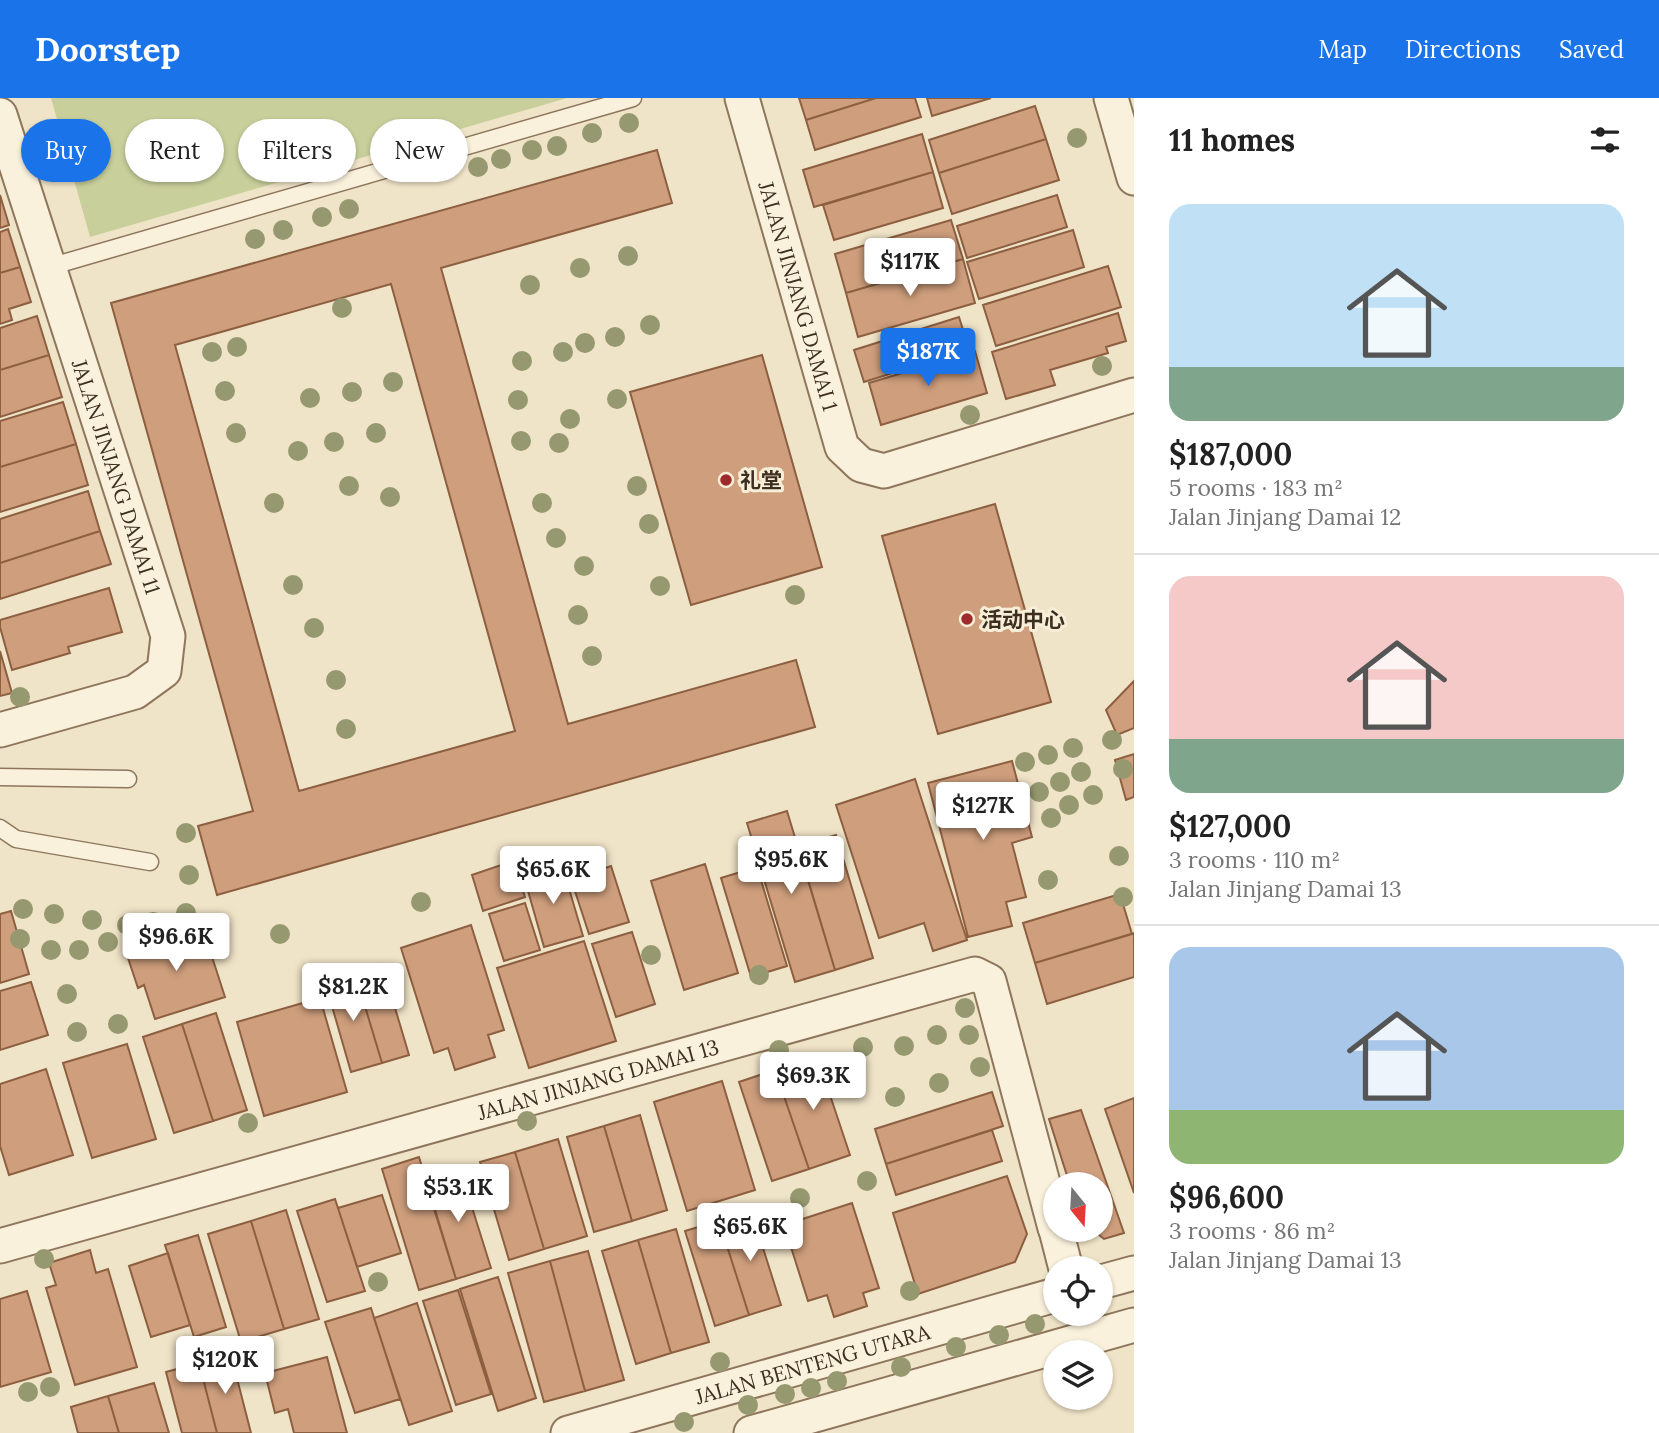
<!DOCTYPE html>
<html lang="en">
<head>
<meta charset="utf-8">
<style>
  body { margin:0; font-family:Lora,"Noto Sans SC",serif; background:#f6f6f6; color:#222; height:100vh; display:flex; flex-direction:column; font-size:26px; white-space:nowrap }
  * { box-sizing:border-box; margin:0 }
  p { font-size:23px; color:#767676 }
  .icon { flex:none; width:38px; height:38px; fill:none; stroke:currentColor; stroke-width:2; stroke-linecap:round; stroke-linejoin:round }
  .map { position:relative; flex:1; overflow:hidden }
  .panel { display:flex; flex-direction:column; background:#fff; width:525px }
  .panel>* { flex:none }
  .guide { position:absolute; left:21px; top:21px; width:665px; height:63px; display:flex; gap:14px }
  .needle { width:46px; rotate:162deg }
  .fabs { position:absolute; left:1043px; top:1074px; display:grid; gap:14px }
  .fabs a { display:grid; place-items:center; width:70px; height:70px; border-radius:50%; background:#fff; box-shadow:0 2px 5px #0004; font-size:35px }
  .price { position:absolute; translate:-50% -60px; padding:0 16px; border-radius:7px; background:#fff; color:#222; font-size:23px; line-height:46px; filter:drop-shadow(0 2px 4px #0008) }
  .price::after { content:''; position:absolute; left:50%; top:42px; width:21px; height:16px; margin-left:-10px; background:inherit; clip-path:polygon(0 0,100% 0,50% 100%) }
  .price.active { background:#1a73e8; color:#fff }
  ul { padding:0; list-style:none }
  li { display:grid; align-content:center; gap:14px; height:371px; padding:0 35px }
  li+li { border-top:2px solid #e0e0e0 }
  li span { display:grid; place-items:center; height:217px; border-radius:21px; color:#555 }
  li>.icon { margin-inline-start:auto }
  span .icon { width:126px; height:126px; fill:#fffc; stroke-width:1 }
  li b { font-size:30px }
  h2 { display:flex; justify-content:space-between; align-items:center; height:84px; padding:0 35px; font-size:30px }
  .tag { padding:0 24px; border-radius:32px; background:#fff; box-shadow:0 2px 5px #0004; font-size:24px; line-height:63px }
  .tag.active { background:#1a73e8; color:#fff }
  header { display:flex; align-items:center; gap:42px; box-sizing:border-box; height:98px; padding:0 35px; background:#1a73e8; color:#fff }
  header strong { font-size:33px }
  nav { display:flex; gap:38px; margin-inline-start:auto; font-size:24px }
  main { display:flex; flex:1; min-height:0 }
  .map>svg:first-child { display:block }
  .green { fill:#c9cf9b }
  .building { fill:#cf9f7d; stroke:#8d5f41; stroke-width:2; fill-rule:evenodd }
  .lines { fill:none; stroke-linecap:round; stroke-linejoin:round }
  .service-casing { stroke:#8d765c; stroke-width:19 }
  .minor-casing { stroke:#8d765c; stroke-width:37 }
  .service { stroke:#faf1dc; stroke-width:16 }
  .minor { stroke:#faf1dc; stroke-width:33 }
  .tree { fill:#96986f }
  .poi-dot { fill:#9e2a2b; stroke:#f7eed8; stroke-width:2.5 }
  .labels { text-anchor:middle; dominant-baseline:central; stroke-width:6; stroke-linejoin:round; paint-order:stroke }
  .street-label { font-size:21px; fill:#3d2e20; stroke:#f7eed8 }
  .poi-label { font-size:21px; font-weight:bold; fill:#3d2e20; stroke:#f7eed8; text-anchor:start }
</style>
</head>
<body>
<header>
<strong>Doorstep</strong>
<nav><a>Map</a><a>Directions</a><a>Saved</a></nav>
</header>
<main>
<div class="map">
<svg width="1134" height="1335" viewBox="0 0 1134 1335">
  <rect width="100%" height="100%" fill="#f0e4c8"/>
  <!-- green -->
  <path class="green" d="M51 0H567L90 139Z"/>
  <!-- building -->
  <path class="building" d="M799 0H876L806 22Z
    M876 0H915L921 19 815 52 806 22Z
    M927 0H991L932 18Z
    M1035 8 1046 41 939 75 929 42Z
    M922 36 933 74 814 109 803 72Z
    M1046 41 1059 82 952 116 939 75Z
    M657 52 672 105 441 170 568 626 796 562 815 629 217 797 198 728 253 713 111 205ZM391 186 515 633 299 693 175 247Z
    M933 74 943 110 834 142 823 107Z
    M0 97 9 127 0 130Z
    M1057 97 1067 129 967 160 957 128Z
    M951 122 963 161 846 195 835 156Z
    M8 131 20 169 0 175V134Z
    M1073 132 1084 169 979 201 967 164Z
    M963 161 975 205 858 239 846 195Z
    M1108 168 1121 209 996 248 983 207Z
    M20 169 31 204 9 211 12 222 0 226V175Z
    M1118 215 1126 243 1106 249 1108 255 1050 272 1055 287 1006 301 992 254Z
    M37 218 49 257 0 272V230Z
    M959 219 969 251 864 284 854 252Z
    M975 253 987 295 881 327 869 285Z
    M49 257 62 299 0 319V272Z
    M762 257 822 469 691 507 630 294Z
    M63 304 76 346 0 369V323Z
    M76 346 88 387 0 414V369Z
    M88 393 100 433 0 465V421Z
    M995 406 1051 604 938 636 882 438Z
    M100 433 111 466 0 501V465Z
    M109 490 122 534 68 549 70 555 12 572 0 529V522Z
    M0 553 12 595 0 598Z
    M1134 583V630L1117 637 1106 612Z
    M1134 656V699L1126 702 1115 662Z
    M1012 663 1032 739 1012 745 1026 799 1006 804 1012 828 968 839 928 685Z
    M915 681 967 842 933 853 924 825 879 840 836 707Z
    M787 713 835 872 795 884 747 725Z
    M836 737 873 860 835 872 798 748Z
    M513 763 525 799 483 813 472 777Z
    M705 766 738 875 684 892 651 783Z
    M562 767 583 838 544 849 524 779Z
    M611 768 629 824 589 836 571 781Z
    M757 769 787 868 751 879 721 780Z
    M1120 796 1132 836 1035 865 1023 825Z
    M525 805 540 852 504 863 489 816Z
    M11 813 29 876 0 885V816Z
    M471 827 504 932 488 937 495 959 455 972 448 950 434 955 401 850Z
    M178 834 180 842 204 834 225 899 155 921 144 887 138 890 125 851Z
    M632 834 655 906 616 919 592 846Z
    M1134 835V879L1047 906 1035 865Z
    M584 843 616 943 529 970 497 870Z
    M382 866 409 957 382 965 355 875Z
    M355 875 382 965 351 974 325 884Z
    M31 884 48 937 0 952V893Z
    M320 900 347 994 264 1018 237 924Z
    M216 915 247 1012 213 1023 182 926Z
    M182 926 213 1023 174 1035 143 939Z
    M127 946 156 1041 92 1060 63 965Z
    M817 958 850 1057 809 1071 775 972Z
    M46 971 73 1057 9 1077 0 1048V986Z
    M775 972 809 1071 772 1083 739 984Z
    M722 983 755 1092 687 1113 654 1004Z
    M992 994 1003 1028 886 1066 875 1031Z
    M1134 1000V1095L1105 1011Z
    M1081 1012 1124 1135 1104 1141 1093 1132H1101V1087H1070L1049 1021Z
    M640 1017 667 1112 632 1123 604 1028Z
    M604 1028 632 1123 594 1134 567 1039Z
    M992 1032 1002 1063 896 1097 886 1066Z
    M558 1041 587 1138 544 1151 515 1054Z
    M515 1054 544 1151 509 1162 480 1064Z
    M419 1059 456 1181 419 1192 382 1071Z
    M460 1071 491 1170 456 1181 425 1082Z
    M1007 1078 1027 1136 1015 1164 918 1196 893 1115Z
    M382 1097 401 1155 357 1169 338 1110Z
    M335 1101 365 1193 327 1204 297 1113Z
    M852 1105 879 1190 863 1195 867 1208 834 1219 827 1197 808 1203 784 1127Z
    M286 1112 319 1221 284 1231 251 1123Z
    M751 1112 781 1207 749 1217 719 1123Z
    M251 1123 284 1231 241 1244 208 1136Z
    M719 1123 749 1217 715 1228 685 1133Z
    M676 1131 709 1244 671 1255 638 1142Z
    M198 1137 226 1229 194 1239 165 1147Z
    M638 1142 671 1255 636 1266 602 1153Z
    M90 1152 96 1175 108 1171 137 1269 75 1287 46 1190 56 1187 49 1165Z
    M588 1153 624 1282 585 1293 550 1163Z
    M168 1155 190 1227 151 1239 129 1168Z
    M550 1163 585 1293 544 1304 508 1175Z
    M498 1179 536 1300 498 1313 460 1191Z
    M458 1192 491 1296 456 1307 423 1203Z
    M27 1193 51 1274 0 1289V1201Z
    M417 1205 452 1313 409 1327 374 1220Z
    M371 1210 400 1301 355 1315 325 1224Z
    M231 1257 251 1335H217L199 1265Z
    M327 1259 347 1335H294L288 1311 275 1315 265 1275Z
    M199 1265 217 1335H182L166 1274Z
    M154 1285 169 1335H119L108 1298Z
    M108 1298 119 1335H78L71 1309Z"/>
  <g class="lines">
    <defs>
      <path id="service" d="M49 169 633 0
        M0 679 128 681
        M0 730 16 741 150 764"/>
      <g id="minor">
        <path id="s1" d="M742 0 842 349 861 367 884 373 1134 297"/>
        <path d="M1111 0 1134 80"/>
        <path id="s2" d="M0 17 168 538 164 573 135 594 0 632"/>
        <path d="M1056 1132 1066 1171"/>
        <path id="s3" d="M0 1148 975 876 989 883 1055 1130"/>
        <path d="M1101 1184 1134 1175"/>
        <path id="s4" d="M568 1335 1055 1197"/>
        <path d="M751 1335 1134 1227"/>
      </g>
    </defs>
    <!-- service casing -->
    <use href="#service" class="service-casing"/>
    <!-- minor casing -->
    <use href="#minor" class="minor-casing"/>
    <!-- service -->
    <use href="#service" class="service"/>
    <!-- minor -->
    <use href="#minor" class="minor"/>
  </g>
  <!-- trees -->
  <g class="tree">
    <circle cx="629" cy="25" r="10"/>
    <circle cx="592" cy="35" r="10"/>
    <circle cx="1077" cy="40" r="10"/>
    <circle cx="557" cy="48" r="10"/>
    <circle cx="532" cy="52" r="10"/>
    <circle cx="501" cy="61" r="10"/>
    <circle cx="478" cy="69" r="10"/>
    <circle cx="349" cy="111" r="10"/>
    <circle cx="322" cy="119" r="10"/>
    <circle cx="283" cy="132" r="10"/>
    <circle cx="255" cy="141" r="10"/>
    <circle cx="628" cy="158" r="10"/>
    <circle cx="580" cy="170" r="10"/>
    <circle cx="530" cy="187" r="10"/>
    <circle cx="342" cy="210" r="10"/>
    <circle cx="650" cy="227" r="10"/>
    <circle cx="615" cy="239" r="10"/>
    <circle cx="585" cy="245" r="10"/>
    <circle cx="237" cy="249" r="10"/>
    <circle cx="212" cy="254" r="10"/>
    <circle cx="563" cy="254" r="10"/>
    <circle cx="522" cy="263" r="10"/>
    <circle cx="1102" cy="268" r="10"/>
    <circle cx="393" cy="284" r="10"/>
    <circle cx="225" cy="293" r="10"/>
    <circle cx="352" cy="294" r="10"/>
    <circle cx="310" cy="300" r="10"/>
    <circle cx="617" cy="301" r="10"/>
    <circle cx="518" cy="302" r="10"/>
    <circle cx="970" cy="317" r="10"/>
    <circle cx="570" cy="321" r="10"/>
    <circle cx="236" cy="335" r="10"/>
    <circle cx="376" cy="335" r="10"/>
    <circle cx="521" cy="343" r="10"/>
    <circle cx="334" cy="344" r="10"/>
    <circle cx="559" cy="345" r="10"/>
    <circle cx="298" cy="353" r="10"/>
    <circle cx="349" cy="388" r="10"/>
    <circle cx="637" cy="388" r="10"/>
    <circle cx="390" cy="399" r="10"/>
    <circle cx="274" cy="405" r="10"/>
    <circle cx="542" cy="405" r="10"/>
    <circle cx="649" cy="426" r="10"/>
    <circle cx="556" cy="440" r="10"/>
    <circle cx="584" cy="468" r="10"/>
    <circle cx="293" cy="487" r="10"/>
    <circle cx="660" cy="488" r="10"/>
    <circle cx="795" cy="497" r="10"/>
    <circle cx="578" cy="517" r="10"/>
    <circle cx="314" cy="530" r="10"/>
    <circle cx="592" cy="558" r="10"/>
    <circle cx="336" cy="582" r="10"/>
    <circle cx="20" cy="599" r="10"/>
    <circle cx="346" cy="631" r="10"/>
    <circle cx="1112" cy="642" r="10"/>
    <circle cx="1073" cy="650" r="10"/>
    <circle cx="1048" cy="657" r="10"/>
    <circle cx="1025" cy="664" r="10"/>
    <circle cx="1123" cy="671" r="10"/>
    <circle cx="1081" cy="674" r="10"/>
    <circle cx="1060" cy="684" r="10"/>
    <circle cx="1039" cy="694" r="10"/>
    <circle cx="1093" cy="697" r="10"/>
    <circle cx="1069" cy="707" r="10"/>
    <circle cx="1051" cy="720" r="10"/>
    <circle cx="186" cy="735" r="10"/>
    <circle cx="1119" cy="758" r="10"/>
    <circle cx="189" cy="777" r="10"/>
    <circle cx="1048" cy="782" r="10"/>
    <circle cx="1123" cy="799" r="10"/>
    <circle cx="421" cy="804" r="10"/>
    <circle cx="23" cy="811" r="10"/>
    <circle cx="186" cy="815" r="10"/>
    <circle cx="54" cy="816" r="10"/>
    <circle cx="92" cy="822" r="10"/>
    <circle cx="153" cy="824" r="10"/>
    <circle cx="127" cy="827" r="10"/>
    <circle cx="280" cy="836" r="10"/>
    <circle cx="20" cy="841" r="10"/>
    <circle cx="108" cy="844" r="10"/>
    <circle cx="51" cy="852" r="10"/>
    <circle cx="79" cy="852" r="10"/>
    <circle cx="651" cy="857" r="10"/>
    <circle cx="759" cy="877" r="10"/>
    <circle cx="67" cy="896" r="10"/>
    <circle cx="965" cy="910" r="10"/>
    <circle cx="118" cy="926" r="10"/>
    <circle cx="77" cy="934" r="10"/>
    <circle cx="937" cy="937" r="10"/>
    <circle cx="969" cy="937" r="10"/>
    <circle cx="904" cy="948" r="10"/>
    <circle cx="863" cy="949" r="10"/>
    <circle cx="779" cy="952" r="10"/>
    <circle cx="980" cy="969" r="10"/>
    <circle cx="939" cy="985" r="10"/>
    <circle cx="895" cy="999" r="10"/>
    <circle cx="527" cy="1023" r="10"/>
    <circle cx="248" cy="1025" r="10"/>
    <circle cx="867" cy="1083" r="10"/>
    <circle cx="800" cy="1100" r="10"/>
    <circle cx="44" cy="1161" r="10"/>
    <circle cx="378" cy="1184" r="10"/>
    <circle cx="910" cy="1193" r="10"/>
    <circle cx="1035" cy="1226" r="10"/>
    <circle cx="999" cy="1237" r="10"/>
    <circle cx="956" cy="1249" r="10"/>
    <circle cx="720" cy="1264" r="10"/>
    <circle cx="901" cy="1269" r="10"/>
    <circle cx="837" cy="1283" r="10"/>
    <circle cx="50" cy="1289" r="10"/>
    <circle cx="811" cy="1290" r="10"/>
    <circle cx="28" cy="1294" r="10"/>
    <circle cx="785" cy="1296" r="10"/>
    <circle cx="748" cy="1307" r="10"/>
    <circle cx="684" cy="1324" r="10"/>
  </g>
  <!-- markers -->
  <g class="poi-dot">
    <circle cx="726" cy="382" r="7"/>
    <circle cx="967" cy="521" r="7"/>
  </g>
  <g class="labels">
    <!-- street labels -->
    <g class="street-label">
      <text stroke="none"><textPath href="#s1" startOffset="206">JALAN JINJANG DAMAI 1</textPath></text>
      <text stroke="none"><textPath href="#s2" startOffset="380">JALAN JINJANG DAMAI 11</textPath></text>
      <text stroke="none"><textPath href="#s3" startOffset="621">JALAN JINJANG DAMAI 13</textPath></text>
      <text stroke="none"><textPath href="#s4" startOffset="254">JALAN BENTENG UTARA</textPath></text>
    </g>
    <!-- poi labels -->
    <g class="poi-label">
      <text x="740" y="382">礼堂</text>
      <text x="981" y="521">活动中心</text>
    </g>
  </g>
</svg>
<div class="fabs">
<a><svg class="needle" viewBox="-14 -14 28 28"><path d="M0-13l5 13h-10z" fill="#e53935"/><path d="M0 13l5-13h-10z" fill="#767676"/></svg></a>
<a><svg class="icon" aria-label="locate" viewBox="0 0 24 24"><circle cx="12" cy="12" r="6"/><path d="M12 2v4M12 18v4M2 12h4M18 12h4"/></svg></a>
<a><svg class="icon" aria-label="layers" viewBox="0 0 24 24"><path d="M12 4l9 5-9 5-9-5zM3 14l9 5 9-5"/></svg></a>
</div>
<b class="price" style="left:910px;top:200px">$117K</b>
<b class="price active" style="left:928px;top:290px">$187K</b>
<b class="price" style="left:983px;top:744px">$127K</b>
<b class="price" style="left:791px;top:798px">$95.6K</b>
<b class="price" style="left:553px;top:808px">$65.6K</b>
<b class="price" style="left:176px;top:875px">$96.6K</b>
<b class="price" style="left:353px;top:925px">$81.2K</b>
<b class="price" style="left:813px;top:1014px">$69.3K</b>
<b class="price" style="left:458px;top:1126px">$53.1K</b>
<b class="price" style="left:750px;top:1165px">$65.6K</b>
<b class="price" style="left:225px;top:1298px">$120K</b>
<div class="guide">
<a class="tag active">Buy</a>
<a class="tag">Rent</a>
<a class="tag">Filters</a>
<a class="tag">New</a>
</div>
</div>
<section class="panel">
<h2>11 homes<svg class="icon" aria-label="filters" viewBox="0 0 24 24"><path d="M4 7h16M4 17h16"/><circle cx="9" cy="7" r="2"/><circle cx="15" cy="17" r="2"/></svg></h2>
<ul>
<li><span style="background:linear-gradient(#bfe0f5 75%,#7fa58c 0)"><svg class="icon" aria-label="home" viewBox="0 0 24 24"><path d="M3 11l9-7 9 7M6 9v11h12V9"/></svg></span><div><b>$187,000</b><p>5 rooms · 183 m²</p><p>Jalan Jinjang Damai 12</p></div></li>
<li><span style="background:linear-gradient(#f6c9c9 75%,#7fa58c 0)"><svg class="icon" aria-label="home" viewBox="0 0 24 24"><path d="M3 11l9-7 9 7M6 9v11h12V9"/></svg></span><div><b>$127,000</b><p>3 rooms · 110 m²</p><p>Jalan Jinjang Damai 13</p></div></li>
<li><span style="background:linear-gradient(#a9c7e8 75%,#8fb573 0)"><svg class="icon" aria-label="home" viewBox="0 0 24 24"><path d="M3 11l9-7 9 7M6 9v11h12V9"/></svg></span><div><b>$96,600</b><p>3 rooms · 86 m²</p><p>Jalan Jinjang Damai 13</p></div></li>
</ul>
</section>
</main>
</body>
</html>
